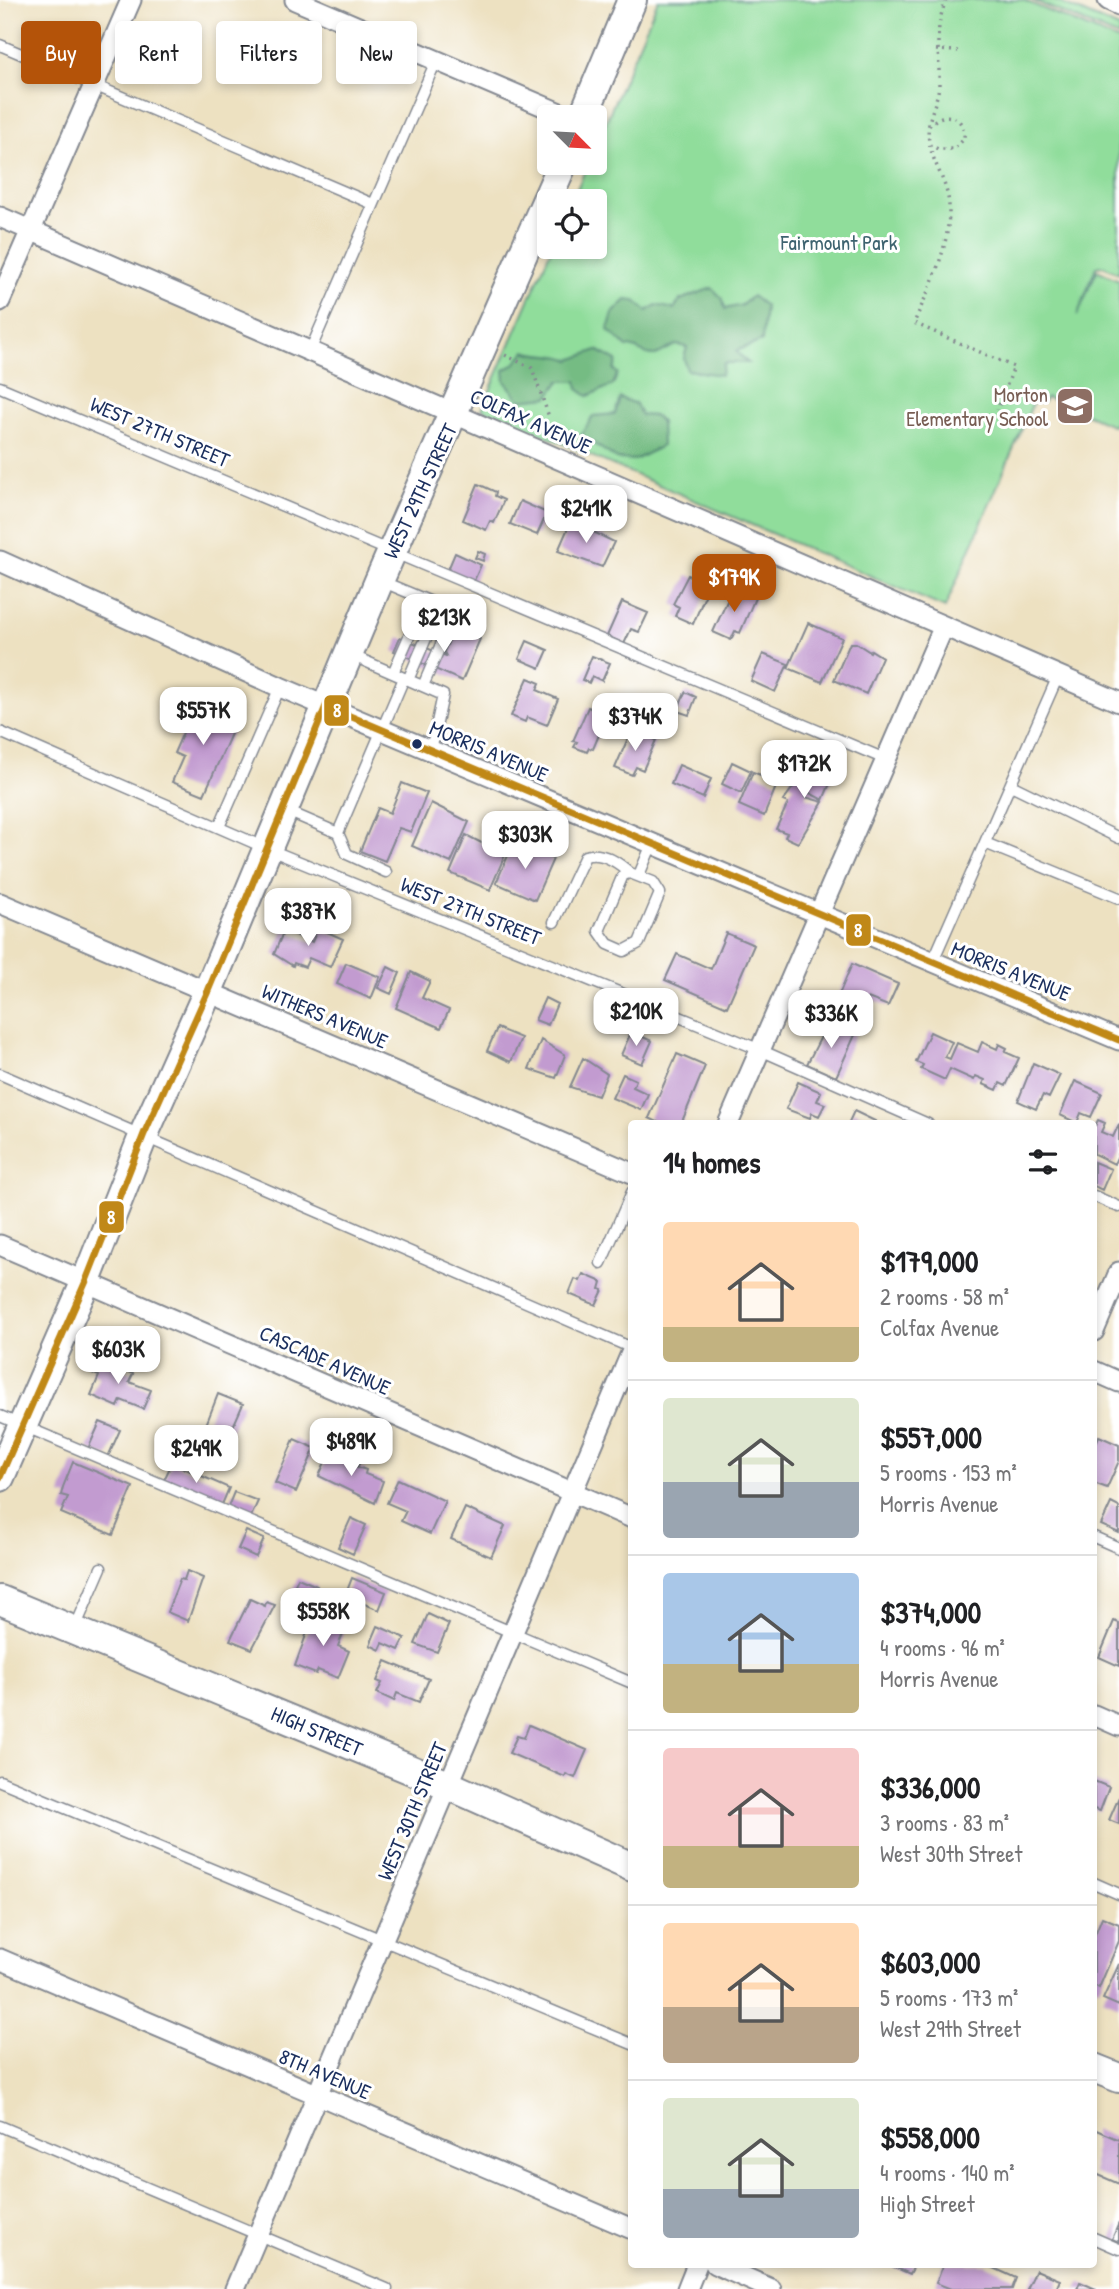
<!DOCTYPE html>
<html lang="en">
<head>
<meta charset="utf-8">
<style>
  body { margin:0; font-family:"Patrick Hand",sans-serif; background:#f2f2f2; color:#202124; height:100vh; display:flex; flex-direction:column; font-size:26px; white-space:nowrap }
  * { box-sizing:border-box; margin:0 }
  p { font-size:23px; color:#757577 }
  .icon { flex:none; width:38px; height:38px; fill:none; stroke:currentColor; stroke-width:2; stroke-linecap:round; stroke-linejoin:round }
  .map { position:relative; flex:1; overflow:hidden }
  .panel { position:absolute; left:628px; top:1120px; width:469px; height:1148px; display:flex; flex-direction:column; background:#fff; border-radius:7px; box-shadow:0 4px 10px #0003 }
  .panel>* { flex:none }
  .banner { position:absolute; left:21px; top:21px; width:502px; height:63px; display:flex; gap:14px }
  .needle { width:46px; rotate:114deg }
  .fabs { position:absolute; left:537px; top:105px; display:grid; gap:14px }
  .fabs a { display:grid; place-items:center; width:70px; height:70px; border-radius:7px; background:#fff; box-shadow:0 4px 10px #0003; font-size:35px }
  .price { position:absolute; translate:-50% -60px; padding:0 16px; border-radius:14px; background:#fff; color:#222; font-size:23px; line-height:46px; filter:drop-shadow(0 2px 4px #0008) }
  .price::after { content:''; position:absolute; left:50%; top:42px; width:21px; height:16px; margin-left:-10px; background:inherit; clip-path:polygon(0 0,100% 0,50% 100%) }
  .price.on { background:#b45309; color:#fff }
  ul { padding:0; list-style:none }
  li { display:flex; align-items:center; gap:21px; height:175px; padding:0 35px }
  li+li { border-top:2px solid #e0e0e0 }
  li span { display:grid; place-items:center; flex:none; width:196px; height:140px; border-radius:7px; color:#555 }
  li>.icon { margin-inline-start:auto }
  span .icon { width:84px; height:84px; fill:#fffc; stroke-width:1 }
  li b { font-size:30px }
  h2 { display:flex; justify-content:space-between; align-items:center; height:84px; padding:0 35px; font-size:30px }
  .pill { padding:0 24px; border-radius:7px; background:#fff; box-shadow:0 4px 10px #0003; font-size:24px; line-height:63px }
  .pill.on { background:#b45309; color:#fff }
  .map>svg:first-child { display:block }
  .green { fill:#90dd9b; stroke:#56867c; stroke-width:2 }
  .forest { fill:#74bc83; stroke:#487670; stroke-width:2 }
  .building { fill:#c29bd0 }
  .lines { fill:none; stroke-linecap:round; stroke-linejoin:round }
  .lane-casing { stroke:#848890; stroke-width:13 }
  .street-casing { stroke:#848890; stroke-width:23 }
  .secondary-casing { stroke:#848890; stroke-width:32 }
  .path { stroke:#848890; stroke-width:3.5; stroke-dasharray:2 5; stroke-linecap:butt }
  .lane { stroke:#fff; stroke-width:10 }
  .street { stroke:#fff; stroke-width:19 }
  .secondary { stroke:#fff; stroke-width:28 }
  .bus-1-casing { stroke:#fff; stroke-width:12 }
  .bus-1 { stroke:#c08818; stroke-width:7 }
  .bus-dot { fill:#1b2f5e; stroke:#fff; stroke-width:2.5 }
  .labels { text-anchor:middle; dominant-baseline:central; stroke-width:6; stroke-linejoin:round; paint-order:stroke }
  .park-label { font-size:21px; fill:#3e6370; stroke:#fff }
  .education-label { font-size:21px; fill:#785e54; stroke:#fff; text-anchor:end }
  .street-label { font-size:21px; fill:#1b2f5e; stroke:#fff }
  .line-badge { stroke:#fff; stroke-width:2.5 }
  .badge-label { font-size:19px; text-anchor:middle; font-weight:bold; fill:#fff }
</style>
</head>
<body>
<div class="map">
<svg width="1119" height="2289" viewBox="0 0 1119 2289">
  <rect width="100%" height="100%" fill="#fff"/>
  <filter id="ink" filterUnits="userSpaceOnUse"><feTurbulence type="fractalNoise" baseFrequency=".0143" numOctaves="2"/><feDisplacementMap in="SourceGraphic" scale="14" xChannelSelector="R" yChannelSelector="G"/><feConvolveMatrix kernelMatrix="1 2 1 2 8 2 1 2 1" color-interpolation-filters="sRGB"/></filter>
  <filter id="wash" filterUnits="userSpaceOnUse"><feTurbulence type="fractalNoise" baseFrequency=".00686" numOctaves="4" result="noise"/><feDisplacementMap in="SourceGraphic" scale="28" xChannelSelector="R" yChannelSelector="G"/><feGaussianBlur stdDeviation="1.57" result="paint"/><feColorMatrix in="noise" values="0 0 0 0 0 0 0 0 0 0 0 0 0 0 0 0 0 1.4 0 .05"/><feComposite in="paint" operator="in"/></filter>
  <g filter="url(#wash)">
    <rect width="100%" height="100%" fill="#ede1c1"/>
    <!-- green -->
    <path class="green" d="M658 0H1023L1119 41V273L1103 266 1096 267 1077 316 1097 270 1119 280V414L1114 426 1046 397 1044 402 1033 403 945 608 482 409 552 247H595V201H572L588 163H595V147Z
      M1032 0H1054L1119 28V37Z"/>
    <!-- forest -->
    <path class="forest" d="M712 288 723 299 725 309 742 305 752 296 765 306 762 341 736 351 748 363H724L721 375 687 370 684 358 687 347 676 345C669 347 661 354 655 355 644 356 638 347 627 347L608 330 613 313 626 300 635 301 647 311 656 305 674 309 680 300Z
      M597 350 617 361 614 370 618 373 613 385 588 396 578 389 577 381H560L548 397 520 400 505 381 504 370 515 364 525 351C541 357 555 352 571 360Z
      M620 398 636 404 641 415 656 416 661 422 662 446 635 460 617 459 581 435 593 416 615 414Z"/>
    <g id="blocks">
      <!-- building -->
      <path class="building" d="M478 484 496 492 495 496 504 500 494 523 490 521 486 530 463 520Z
        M520 501 547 513 537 535 510 524Z
        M571 521 614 542 602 567 558 551Z
        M478 551 485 554 483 561 475 558Z
        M455 553 481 565 473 583 447 572Z
        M688 575 710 584 693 624 675 616 679 607 673 604Z
        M733 588 755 598 740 633 735 631 731 640 713 632Z
        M622 602 648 613 639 632 631 629 624 644 607 636Z
        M808 623 842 638 822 682 788 668Z
        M454 628 480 639 462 681 394 651 400 637 446 656 444 652Z
        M527 641 548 650 540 668 519 659Z
        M850 643H856L870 652 871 650 882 657 866 694 834 680Z
        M763 654 788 664 775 692 751 681Z
        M592 656 610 663 602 681 592 676 589 683 582 680Z
        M528 678 540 683 537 690 558 699 547 725 527 717 525 722 511 716Z
        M685 692 696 697 689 715 677 711Z
        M197 701 238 718 204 795 172 782 183 757 174 753Z
        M588 707 607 716 593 749 589 748 587 752 574 747 577 742 573 741Z
        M632 729 656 740 643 770 636 767 632 775 615 768Z
        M799 761 834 774 823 800 808 792 805 797 823 802 798 843 785 837 787 833 776 829 788 803 783 801 794 786 789 783Z
        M732 762 751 771 741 793 722 784Z
        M679 765 711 779 703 798 671 784Z
        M753 772 778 782 764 816 739 805Z
        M402 783 427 793 411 832 399 828 385 861 360 851 378 808 390 813Z
        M431 803 469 822 451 863 412 846Z
        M466 835 505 855 490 890 450 873Z
        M514 842 553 859 535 900 496 883Z
        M321 905 331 910 327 918 317 913Z
        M318 928 343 939 330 967 309 958 305 967 294 963 293 966 274 954 284 930 312 942Z
        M726 933 754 945 727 1007 665 980 677 954 711 969Z
        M346 963 380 977 371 999 337 984Z
        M852 964 898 984 888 1006 868 998 862 1010 837 999Z
        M388 967 400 973 391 994 378 988Z
        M411 972 430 981 422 998 449 1010 441 1028 396 1008Z
        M545 998 557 1004 548 1025 535 1020Z
        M828 1023 855 1035 836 1077 807 1064Z
        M497 1028 521 1038 511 1062 487 1051Z
        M631 1032 652 1041 642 1064 621 1055Z
        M930 1032 952 1042 945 1057 950 1059 957 1043 978 1052 982 1042 997 1049 999 1044 1007 1048 1005 1052 1019 1058 1006 1086 1000 1083 997 1090 983 1084 985 1080 976 1076 974 1080 950 1069 945 1080 921 1069 923 1065 916 1062Z
        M541 1040 565 1055 556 1078 529 1069Z
        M677 1054 705 1066 681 1124H662L649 1118Z
        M583 1058 607 1074 598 1096 570 1087Z
        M1033 1063 1060 1075 1049 1098 1043 1095 1036 1109 1018 1101Z
        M623 1074 636 1080 633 1087 648 1094 641 1110 612 1098Z
        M1075 1081 1102 1093 1091 1117 1081 1113 1077 1123 1060 1115Z
        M798 1082 821 1092 817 1101 825 1104 819 1116 812 1113 810 1118 786 1109Z
        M854 1111 875 1121 874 1124H848Z
        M1098 1120 1105 1123 1101 1132 1113 1137 1119 1124V1153L1114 1164 1094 1154V1128Z
        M1094 1162 1111 1169 1102 1190 1094 1186Z
        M583 1274 602 1282 600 1289 603 1290 596 1305 569 1294 575 1279 580 1281Z
        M98 1359 133 1374 129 1382 151 1390 143 1409 121 1400 118 1407 91 1395 99 1376 92 1373Z
        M218 1394 243 1404 225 1445 213 1440 209 1448 199 1443Z
        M100 1422 120 1430 108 1457 88 1449Z
        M1099 1436 1119 1445V1461L1107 1488 1094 1483V1448Z
        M294 1439 315 1448 296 1492 275 1483Z
        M328 1455 359 1464 357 1467 366 1470 365 1474 383 1481 375 1503 319 1476Z
        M73 1462 133 1487 113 1535 61 1513 68 1497 61 1495 63 1487Z
        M172 1463 229 1488 221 1507 163 1482Z
        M398 1479 445 1501 430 1534 401 1521 406 1511 387 1503Z
        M234 1492 258 1501 250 1519 227 1509Z
        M1111 1503 1119 1507V1533L1101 1525Z
        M465 1508 505 1526 491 1557 451 1539Z
        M351 1518 366 1525 353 1554 338 1547Z
        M246 1531 264 1539 256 1557 238 1549Z
        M187 1571 203 1578 188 1621 167 1612 180 1579 184 1580Z
        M298 1578 317 1586 307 1608 288 1600Z
        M352 1578 386 1592 379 1610 345 1596Z
        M250 1599 265 1606 266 1602 275 1605 252 1649 230 1640Z
        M314 1613 346 1626 338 1646 349 1651 338 1678 318 1670 316 1674 295 1666Z
        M428 1614 449 1624 437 1652 415 1644Z
        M1114 1621 1119 1623V1666L1099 1657Z
        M378 1626 405 1638 399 1650 383 1643 380 1650 370 1645Z
        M386 1661 429 1679 419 1702 397 1693 394 1701 377 1693 382 1683 377 1681Z
        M529 1725 587 1750 575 1778 566 1774 565 1777 509 1753 517 1736 524 1738Z
        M1094 1781 1109 1787 1100 1811 1094 1809Z
        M1119 1797V1824L1109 1820Z
        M1102 1917 1119 1924V1941L1099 1988 1094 1985V1937Z
        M1119 1964V2006L1103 1999Z
        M1094 2129 1119 2140V2184L1094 2173Z
        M1119 2223V2242L1112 2239Z
        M887 2264H915L910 2274Z
        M943 2264H985L1016 2278 1012 2289H951L936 2283Z
        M1036 2270 1060 2280 1057 2287 1063 2289H1027Z
        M1080 2282 1096 2289H1077Z"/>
    </g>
  </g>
  <g filter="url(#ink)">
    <use href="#blocks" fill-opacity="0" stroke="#848890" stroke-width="2"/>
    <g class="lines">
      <defs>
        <path id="lane" d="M0 45 373 204
          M310 351 436 61
          M0 387 885 759
          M381 581 455 612 423 686
          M351 655 443 695 431 750
          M393 673 425 600
          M408 680 440 606
          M0 732 268 849 758 1049 928 1124
          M1011 785 1119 838
          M287 811 338 833 404 678
          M219 827 280 687
          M338 833 347 854 386 872
          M985 843 1119 898
          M630 873 653 882 660 893 639 943 624 951 608 944 599 931 623 875Z
          M639 875 652 844
          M554 922 585 856C601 851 618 862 630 873
          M932 963 1058 676
          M0 1074 632 1348
          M1094 1196 1119 1207
          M601 1263 632 1192
          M0 1416 632 1683
          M1094 1537 1119 1548
          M75 1628 101 1568
          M0 1781 632 2044
          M1094 1883 1119 1894
          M0 2126 387 2289
          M1094 2238 1119 2249"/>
        <path id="street" d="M295 0 569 117
          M1108 0 1119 5
          M0 217 1119 702
          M0 301 131 0
          M0 561 280 687 1119 1040
          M0 903 632 1173
          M728 1124 943 628
          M0 1245 632 1518
          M1094 1331 1119 1272
          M1094 1371 1119 1382
          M1094 1715 1119 1726
          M0 1959 632 2229
          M715 2264 771 2289
          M235 2289 632 1351
          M687 2289 697 2264"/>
        <path id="secondary" d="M583 117 632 0
          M0 1477 86 1281 144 1134 208 991 379 581 563 163
          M0 1600 448 1785 632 1867
          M1094 2068 1119 2078"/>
      </defs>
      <!-- lane casing -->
      <use href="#lane" class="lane-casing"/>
      <!-- street casing -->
      <use href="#street" class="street-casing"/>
      <!-- secondary casing -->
      <use href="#secondary" class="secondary-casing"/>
      <!-- path -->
      <path class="path" d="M946 0C933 34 940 51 939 84 938 104 925 119 929 141 932 163 948 182 949 206 950 248 930 286 914 323L1014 367 997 410
        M936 50 958 51
        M929 126C943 109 966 115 964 139L954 149H938L930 145
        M505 355 532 368 549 417"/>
      <!-- lane -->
      <use href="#lane" class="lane"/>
      <!-- street -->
      <use href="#street" class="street"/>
      <!-- secondary -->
      <use href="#secondary" class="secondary"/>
      <defs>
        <path id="bus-1" d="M0 1477 86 1281 144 1134 208 991 326 706 1119 1040"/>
      </defs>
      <!-- bus-1 casing -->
      <use href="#bus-1" class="bus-1-casing"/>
      <!-- bus-1 -->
      <use href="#bus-1" class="bus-1"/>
    </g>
  </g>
  <!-- icons -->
  <defs>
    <symbol id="school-square" viewBox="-11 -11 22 22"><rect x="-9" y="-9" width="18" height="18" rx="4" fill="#8d6e63" stroke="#fff"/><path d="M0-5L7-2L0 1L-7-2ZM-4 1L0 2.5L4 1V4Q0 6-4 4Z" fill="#fff"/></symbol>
  </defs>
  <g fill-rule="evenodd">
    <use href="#school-square" x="1053" y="384" width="44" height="44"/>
  </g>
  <!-- markers -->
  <circle class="bus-dot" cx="417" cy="744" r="6"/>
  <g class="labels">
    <!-- park labels -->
    <g class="park-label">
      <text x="839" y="242">Fairmount Park</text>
    </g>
    <!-- education labels -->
    <g class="education-label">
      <text x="1048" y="394">Morton<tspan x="1048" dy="24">Elementary School</tspan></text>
    </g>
    <!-- street labels -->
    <g class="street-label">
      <text transform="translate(531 421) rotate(24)">COLFAX AVENUE</text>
      <text transform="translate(160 432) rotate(23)">WEST 27TH STREET</text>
      <text transform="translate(420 491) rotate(-65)">WEST 29TH STREET</text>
      <text transform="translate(489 751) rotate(23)">MORRIS AVENUE</text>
      <text transform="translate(471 911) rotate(22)">WEST 27TH STREET</text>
      <text transform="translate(1011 971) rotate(22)">MORRIS AVENUE</text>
      <text transform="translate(325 1016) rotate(23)">WITHERS AVENUE</text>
      <text transform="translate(325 1360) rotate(24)">CASCADE AVENUE</text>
      <text transform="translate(317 1731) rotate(23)">HIGH STREET</text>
      <text transform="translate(412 1811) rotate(-67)">WEST 30TH STREET</text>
      <text transform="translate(325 2074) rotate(23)">8TH AVENUE</text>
    </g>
  </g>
  <g class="line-badge">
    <rect x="323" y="694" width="27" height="33" rx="7" fill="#c08818"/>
    <rect x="845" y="913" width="27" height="34" rx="7" fill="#c08818"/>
    <rect x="98" y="1200" width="27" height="34" rx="7" fill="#c08818"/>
  </g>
  <g class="badge-label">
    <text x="337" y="717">8</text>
    <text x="858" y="937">8</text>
    <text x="111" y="1224">8</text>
  </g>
</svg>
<div class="fabs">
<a><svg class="needle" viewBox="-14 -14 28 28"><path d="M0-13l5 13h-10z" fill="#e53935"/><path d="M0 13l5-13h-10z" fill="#757577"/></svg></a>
<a><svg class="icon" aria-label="locate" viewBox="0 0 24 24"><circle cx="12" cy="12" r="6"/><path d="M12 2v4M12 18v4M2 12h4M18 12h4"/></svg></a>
</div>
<b class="price" style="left:586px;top:545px">$241K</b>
<b class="price on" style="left:734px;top:614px">$179K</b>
<b class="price" style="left:444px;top:654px">$213K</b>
<b class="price" style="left:203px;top:747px">$557K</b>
<b class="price" style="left:635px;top:753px">$374K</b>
<b class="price" style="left:804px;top:800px">$172K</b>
<b class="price" style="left:525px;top:871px">$303K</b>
<b class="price" style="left:308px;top:948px">$387K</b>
<b class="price" style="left:636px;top:1048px">$210K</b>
<b class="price" style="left:831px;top:1050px">$336K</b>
<b class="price" style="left:118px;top:1386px">$603K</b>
<b class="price" style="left:351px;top:1478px">$489K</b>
<b class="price" style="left:196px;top:1485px">$249K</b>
<b class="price" style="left:323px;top:1648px">$558K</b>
<div class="banner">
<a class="pill on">Buy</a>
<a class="pill">Rent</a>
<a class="pill">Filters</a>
<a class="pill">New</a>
</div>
<section class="panel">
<h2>14 homes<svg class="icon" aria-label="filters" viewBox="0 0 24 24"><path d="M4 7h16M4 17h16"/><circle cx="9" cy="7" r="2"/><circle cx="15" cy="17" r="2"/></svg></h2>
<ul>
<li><span style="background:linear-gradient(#ffd9b3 75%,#c2b280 0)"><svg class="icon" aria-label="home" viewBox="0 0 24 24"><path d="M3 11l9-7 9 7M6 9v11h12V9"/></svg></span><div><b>$179,000</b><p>2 rooms · 58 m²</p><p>Colfax Avenue</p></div></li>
<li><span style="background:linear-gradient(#dfe7d0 60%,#9aa5b1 0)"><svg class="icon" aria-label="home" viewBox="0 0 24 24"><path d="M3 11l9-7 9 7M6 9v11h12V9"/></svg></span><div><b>$557,000</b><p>5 rooms · 153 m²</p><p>Morris Avenue</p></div></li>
<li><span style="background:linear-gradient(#a9c7e8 65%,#c2b280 0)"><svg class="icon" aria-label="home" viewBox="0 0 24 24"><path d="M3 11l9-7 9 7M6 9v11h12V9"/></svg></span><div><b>$374,000</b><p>4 rooms · 96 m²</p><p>Morris Avenue</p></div></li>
<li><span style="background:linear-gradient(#f6c9c9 70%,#c2b280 0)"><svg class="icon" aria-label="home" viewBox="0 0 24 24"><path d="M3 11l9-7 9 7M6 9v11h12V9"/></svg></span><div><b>$336,000</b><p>3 rooms · 83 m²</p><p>West 30th Street</p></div></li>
<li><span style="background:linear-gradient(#ffd9b3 60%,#b9a48a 0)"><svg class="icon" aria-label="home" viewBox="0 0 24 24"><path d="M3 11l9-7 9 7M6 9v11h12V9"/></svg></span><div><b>$603,000</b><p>5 rooms · 173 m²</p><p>West 29th Street</p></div></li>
<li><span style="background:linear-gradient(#dfe7d0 65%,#9aa5b1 0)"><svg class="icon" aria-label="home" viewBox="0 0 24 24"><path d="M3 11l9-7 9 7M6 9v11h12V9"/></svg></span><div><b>$558,000</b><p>4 rooms · 140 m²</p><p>High Street</p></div></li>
</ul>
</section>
</div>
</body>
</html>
